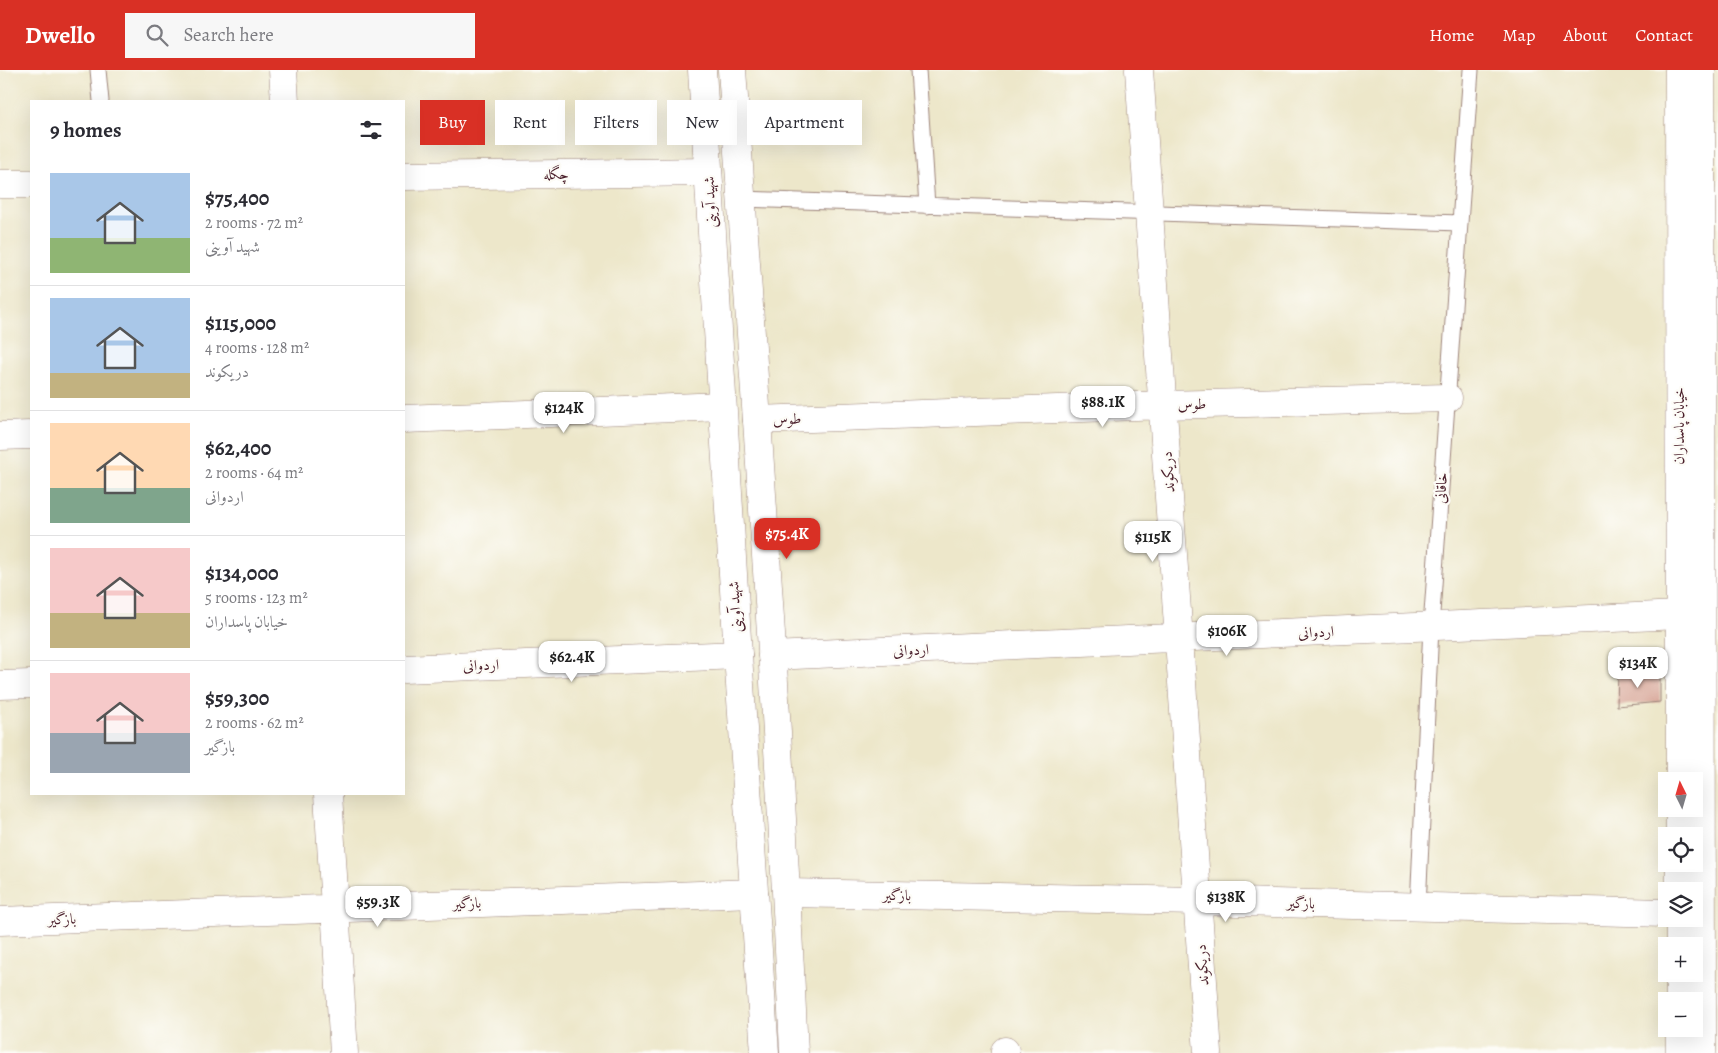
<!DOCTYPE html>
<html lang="en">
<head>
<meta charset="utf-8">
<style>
  body { margin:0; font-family:Alegreya,Amiri,serif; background:#f7f7f7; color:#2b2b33; height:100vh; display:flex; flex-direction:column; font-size:19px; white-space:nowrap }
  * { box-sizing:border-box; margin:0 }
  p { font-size:16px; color:#7c7c81 }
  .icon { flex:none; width:28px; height:28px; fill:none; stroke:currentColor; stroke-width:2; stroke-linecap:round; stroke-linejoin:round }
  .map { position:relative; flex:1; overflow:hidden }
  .details { position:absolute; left:30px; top:30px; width:375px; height:695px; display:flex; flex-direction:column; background:#fff; border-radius:0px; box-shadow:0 5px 20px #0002 }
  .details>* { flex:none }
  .top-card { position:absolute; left:420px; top:30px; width:475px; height:45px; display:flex; gap:10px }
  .needle { width:32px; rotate:355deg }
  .controls { position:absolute; left:1658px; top:702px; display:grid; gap:10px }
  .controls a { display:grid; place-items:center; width:45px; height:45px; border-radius:0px; background:#fff; box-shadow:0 5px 20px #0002; font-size:25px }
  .price { position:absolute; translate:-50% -42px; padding:0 11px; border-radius:10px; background:#fff; color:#222; font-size:16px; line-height:32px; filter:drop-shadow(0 1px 2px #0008) }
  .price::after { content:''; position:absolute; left:50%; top:30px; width:15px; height:11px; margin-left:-8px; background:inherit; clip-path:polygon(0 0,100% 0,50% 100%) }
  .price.on { background:#d93025; color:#fff }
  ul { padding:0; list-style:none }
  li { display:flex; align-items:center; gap:15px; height:125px; padding:0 20px }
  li+li { border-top:1px solid #e1e1e2 }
  li span { display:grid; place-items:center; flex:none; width:140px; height:100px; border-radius:0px; color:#555 }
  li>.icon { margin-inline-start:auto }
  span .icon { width:60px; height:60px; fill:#fffc; stroke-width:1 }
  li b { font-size:21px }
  h2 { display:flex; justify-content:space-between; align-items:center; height:60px; padding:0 20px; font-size:21px }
  .pill { padding:0 18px; border-radius:0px; background:#fff; box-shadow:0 5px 20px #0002; font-size:18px; line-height:45px }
  .pill.on { background:#d93025; color:#fff }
  header { display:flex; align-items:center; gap:30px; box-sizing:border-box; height:70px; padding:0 25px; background:#d93025; color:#fff }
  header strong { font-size:24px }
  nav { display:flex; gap:28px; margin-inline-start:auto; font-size:18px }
  .search { width:350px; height:45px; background:#f7f7f7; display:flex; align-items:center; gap:12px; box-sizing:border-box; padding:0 18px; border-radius:0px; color:#7c7c81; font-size:19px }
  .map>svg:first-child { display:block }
  .building { fill:#d9a99b }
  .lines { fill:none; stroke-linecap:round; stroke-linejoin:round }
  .service-casing { stroke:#9c837a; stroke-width:17 }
  .minor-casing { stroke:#9c837a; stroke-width:29 }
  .tertiary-casing { stroke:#9c837a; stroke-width:29 }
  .secondary-casing { stroke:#9c837a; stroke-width:29 }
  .service { stroke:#fff; stroke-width:15 }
  .minor { stroke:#fff; stroke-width:28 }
  .tertiary { stroke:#fff; stroke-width:28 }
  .secondary { stroke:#fff; stroke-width:28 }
  .labels { text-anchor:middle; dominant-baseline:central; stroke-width:4.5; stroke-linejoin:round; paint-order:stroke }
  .street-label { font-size:15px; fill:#4a1f2b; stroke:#fdfcf7 }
</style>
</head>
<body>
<header>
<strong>Dwello</strong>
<div class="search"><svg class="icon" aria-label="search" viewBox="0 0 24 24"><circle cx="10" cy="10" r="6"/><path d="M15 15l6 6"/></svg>Search here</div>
<nav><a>Home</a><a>Map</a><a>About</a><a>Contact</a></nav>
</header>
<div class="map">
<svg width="1718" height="983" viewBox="0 0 1718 983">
  <rect width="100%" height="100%" fill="#fdfcf7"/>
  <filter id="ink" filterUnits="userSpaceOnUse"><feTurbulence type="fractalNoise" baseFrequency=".02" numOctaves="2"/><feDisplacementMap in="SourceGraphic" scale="10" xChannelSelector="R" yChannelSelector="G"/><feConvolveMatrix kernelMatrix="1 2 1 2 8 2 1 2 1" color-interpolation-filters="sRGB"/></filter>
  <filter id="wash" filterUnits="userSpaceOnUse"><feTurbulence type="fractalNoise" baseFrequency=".0096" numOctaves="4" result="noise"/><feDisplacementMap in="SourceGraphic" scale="20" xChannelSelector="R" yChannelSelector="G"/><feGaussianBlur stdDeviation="1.12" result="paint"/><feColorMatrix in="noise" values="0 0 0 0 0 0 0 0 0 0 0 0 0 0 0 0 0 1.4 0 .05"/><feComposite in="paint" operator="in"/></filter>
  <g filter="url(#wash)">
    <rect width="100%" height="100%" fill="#ede7ca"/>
    <g id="blocks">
      <!-- building -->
      <path class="building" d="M1618 603H1660V632L1617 636Z"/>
    </g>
  </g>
  <g filter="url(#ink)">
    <use href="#blocks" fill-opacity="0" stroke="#9c837a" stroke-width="1"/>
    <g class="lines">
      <defs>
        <path id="service" d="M98 0 101 31
          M918 0 927 136
          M741 129 1460 153
          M1418 837 1431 557 1471 0"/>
        <path id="minor" d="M283 0 285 31
          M1139 0 1208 983
          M404 106 708 102
          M0 114H31
          M404 349 722 336
          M757 350 1163 335 1448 328
          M0 366 31 365
          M772 586 1680 545
          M404 599 738 585
          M0 615 31 614
          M328 724 344 983
          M787 823 1198 831 1666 843
          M0 851 754 823
          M1005 981V983"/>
        <path id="tertiary" d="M702 0 738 585 765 983
          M732 0C756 327 779 655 794 983"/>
        <path id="secondary" d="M1679 0 1680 711
          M1701 0 1702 983
          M1680 766V739
          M1680 821V794
          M1680 876V849
          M1680 931V904
          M1680 983V959"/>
      </defs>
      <!-- service casing -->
      <use href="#service" class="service-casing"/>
      <!-- minor casing -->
      <use href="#minor" class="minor-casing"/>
      <!-- tertiary casing -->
      <use href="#tertiary" class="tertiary-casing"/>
      <!-- secondary casing -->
      <use href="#secondary" class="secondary-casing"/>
      <!-- service -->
      <use href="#service" class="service"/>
      <!-- minor -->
      <use href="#minor" class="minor"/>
      <!-- tertiary -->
      <use href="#tertiary" class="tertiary"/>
      <!-- secondary -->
      <use href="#secondary" class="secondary"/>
    </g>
  </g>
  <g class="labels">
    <!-- street labels -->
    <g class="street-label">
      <text transform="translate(556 104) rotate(-1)">چگله</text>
      <text transform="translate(710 132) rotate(-93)">شهید آوینی</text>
      <text transform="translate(1192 334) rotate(-1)">طوس</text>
      <text transform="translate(787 349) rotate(-2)">طوس</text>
      <text transform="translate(1679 356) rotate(-90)">خیابان پاسداران</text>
      <text transform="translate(1168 402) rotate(-94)">دریکوند</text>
      <text transform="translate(1441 418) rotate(-86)">خاقانی</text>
      <text transform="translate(735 537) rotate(-94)">شهید آوینی</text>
      <text transform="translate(1316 562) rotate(-3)">اردوانی</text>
      <text transform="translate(911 580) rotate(-3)">اردوانی</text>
      <text transform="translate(481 595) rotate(-2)">اردوانی</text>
      <text transform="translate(897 825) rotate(1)">بازگیر</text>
      <text transform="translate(467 833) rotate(-2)">بازگیر</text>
      <text transform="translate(1301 833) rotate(2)">بازگیر</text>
      <text transform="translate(62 849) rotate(-2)">بازگیر</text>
      <text transform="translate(1202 895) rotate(-94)">دریکوند</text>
    </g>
  </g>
</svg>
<div class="controls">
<a><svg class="needle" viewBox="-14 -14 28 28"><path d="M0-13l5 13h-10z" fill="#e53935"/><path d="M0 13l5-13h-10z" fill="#7c7c81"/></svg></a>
<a><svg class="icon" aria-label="locate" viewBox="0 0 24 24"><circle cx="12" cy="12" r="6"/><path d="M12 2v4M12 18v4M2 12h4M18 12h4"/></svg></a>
<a><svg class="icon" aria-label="layers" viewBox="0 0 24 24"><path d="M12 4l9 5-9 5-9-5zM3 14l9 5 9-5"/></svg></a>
<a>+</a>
<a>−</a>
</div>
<b class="price" style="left:1103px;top:358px">$88.1K</b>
<b class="price" style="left:564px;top:364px">$124K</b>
<b class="price on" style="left:787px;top:490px">$75.4K</b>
<b class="price" style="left:1153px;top:493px">$115K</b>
<b class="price" style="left:1227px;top:587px">$106K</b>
<b class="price" style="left:572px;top:613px">$62.4K</b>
<b class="price" style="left:1638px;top:619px">$134K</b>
<b class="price" style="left:1226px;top:853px">$138K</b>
<b class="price" style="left:378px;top:858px">$59.3K</b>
<div class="top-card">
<a class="pill on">Buy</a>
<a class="pill">Rent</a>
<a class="pill">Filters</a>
<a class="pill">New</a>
<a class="pill">Apartment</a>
</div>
<section class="details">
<h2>9 homes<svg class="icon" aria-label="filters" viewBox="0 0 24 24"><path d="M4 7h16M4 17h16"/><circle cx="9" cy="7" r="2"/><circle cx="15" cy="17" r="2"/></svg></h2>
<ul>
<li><span style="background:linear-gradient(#a9c7e8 65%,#8fb573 0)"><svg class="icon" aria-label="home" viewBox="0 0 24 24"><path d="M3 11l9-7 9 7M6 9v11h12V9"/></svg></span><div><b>$75,400</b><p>2 rooms · 72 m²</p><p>شهید آوینی</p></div></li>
<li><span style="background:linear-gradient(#a9c7e8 75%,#c2b280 0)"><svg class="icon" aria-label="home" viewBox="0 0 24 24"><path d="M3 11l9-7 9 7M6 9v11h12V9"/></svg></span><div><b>$115,000</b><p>4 rooms · 128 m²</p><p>دریکوند</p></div></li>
<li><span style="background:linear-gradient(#ffd9b3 65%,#7fa58c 0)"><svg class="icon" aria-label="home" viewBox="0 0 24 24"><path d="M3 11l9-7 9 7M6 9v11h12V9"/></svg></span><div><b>$62,400</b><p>2 rooms · 64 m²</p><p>اردوانی</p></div></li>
<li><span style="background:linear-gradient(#f6c9c9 65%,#c2b280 0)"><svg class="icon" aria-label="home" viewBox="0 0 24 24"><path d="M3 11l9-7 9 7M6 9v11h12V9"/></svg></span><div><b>$134,000</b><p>5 rooms · 123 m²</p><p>خیابان پاسداران</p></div></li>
<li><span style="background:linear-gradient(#f6c9c9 60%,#9aa5b1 0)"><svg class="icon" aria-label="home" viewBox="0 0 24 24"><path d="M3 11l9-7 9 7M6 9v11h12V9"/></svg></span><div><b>$59,300</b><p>2 rooms · 62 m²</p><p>بازگیر</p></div></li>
</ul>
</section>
</div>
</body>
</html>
